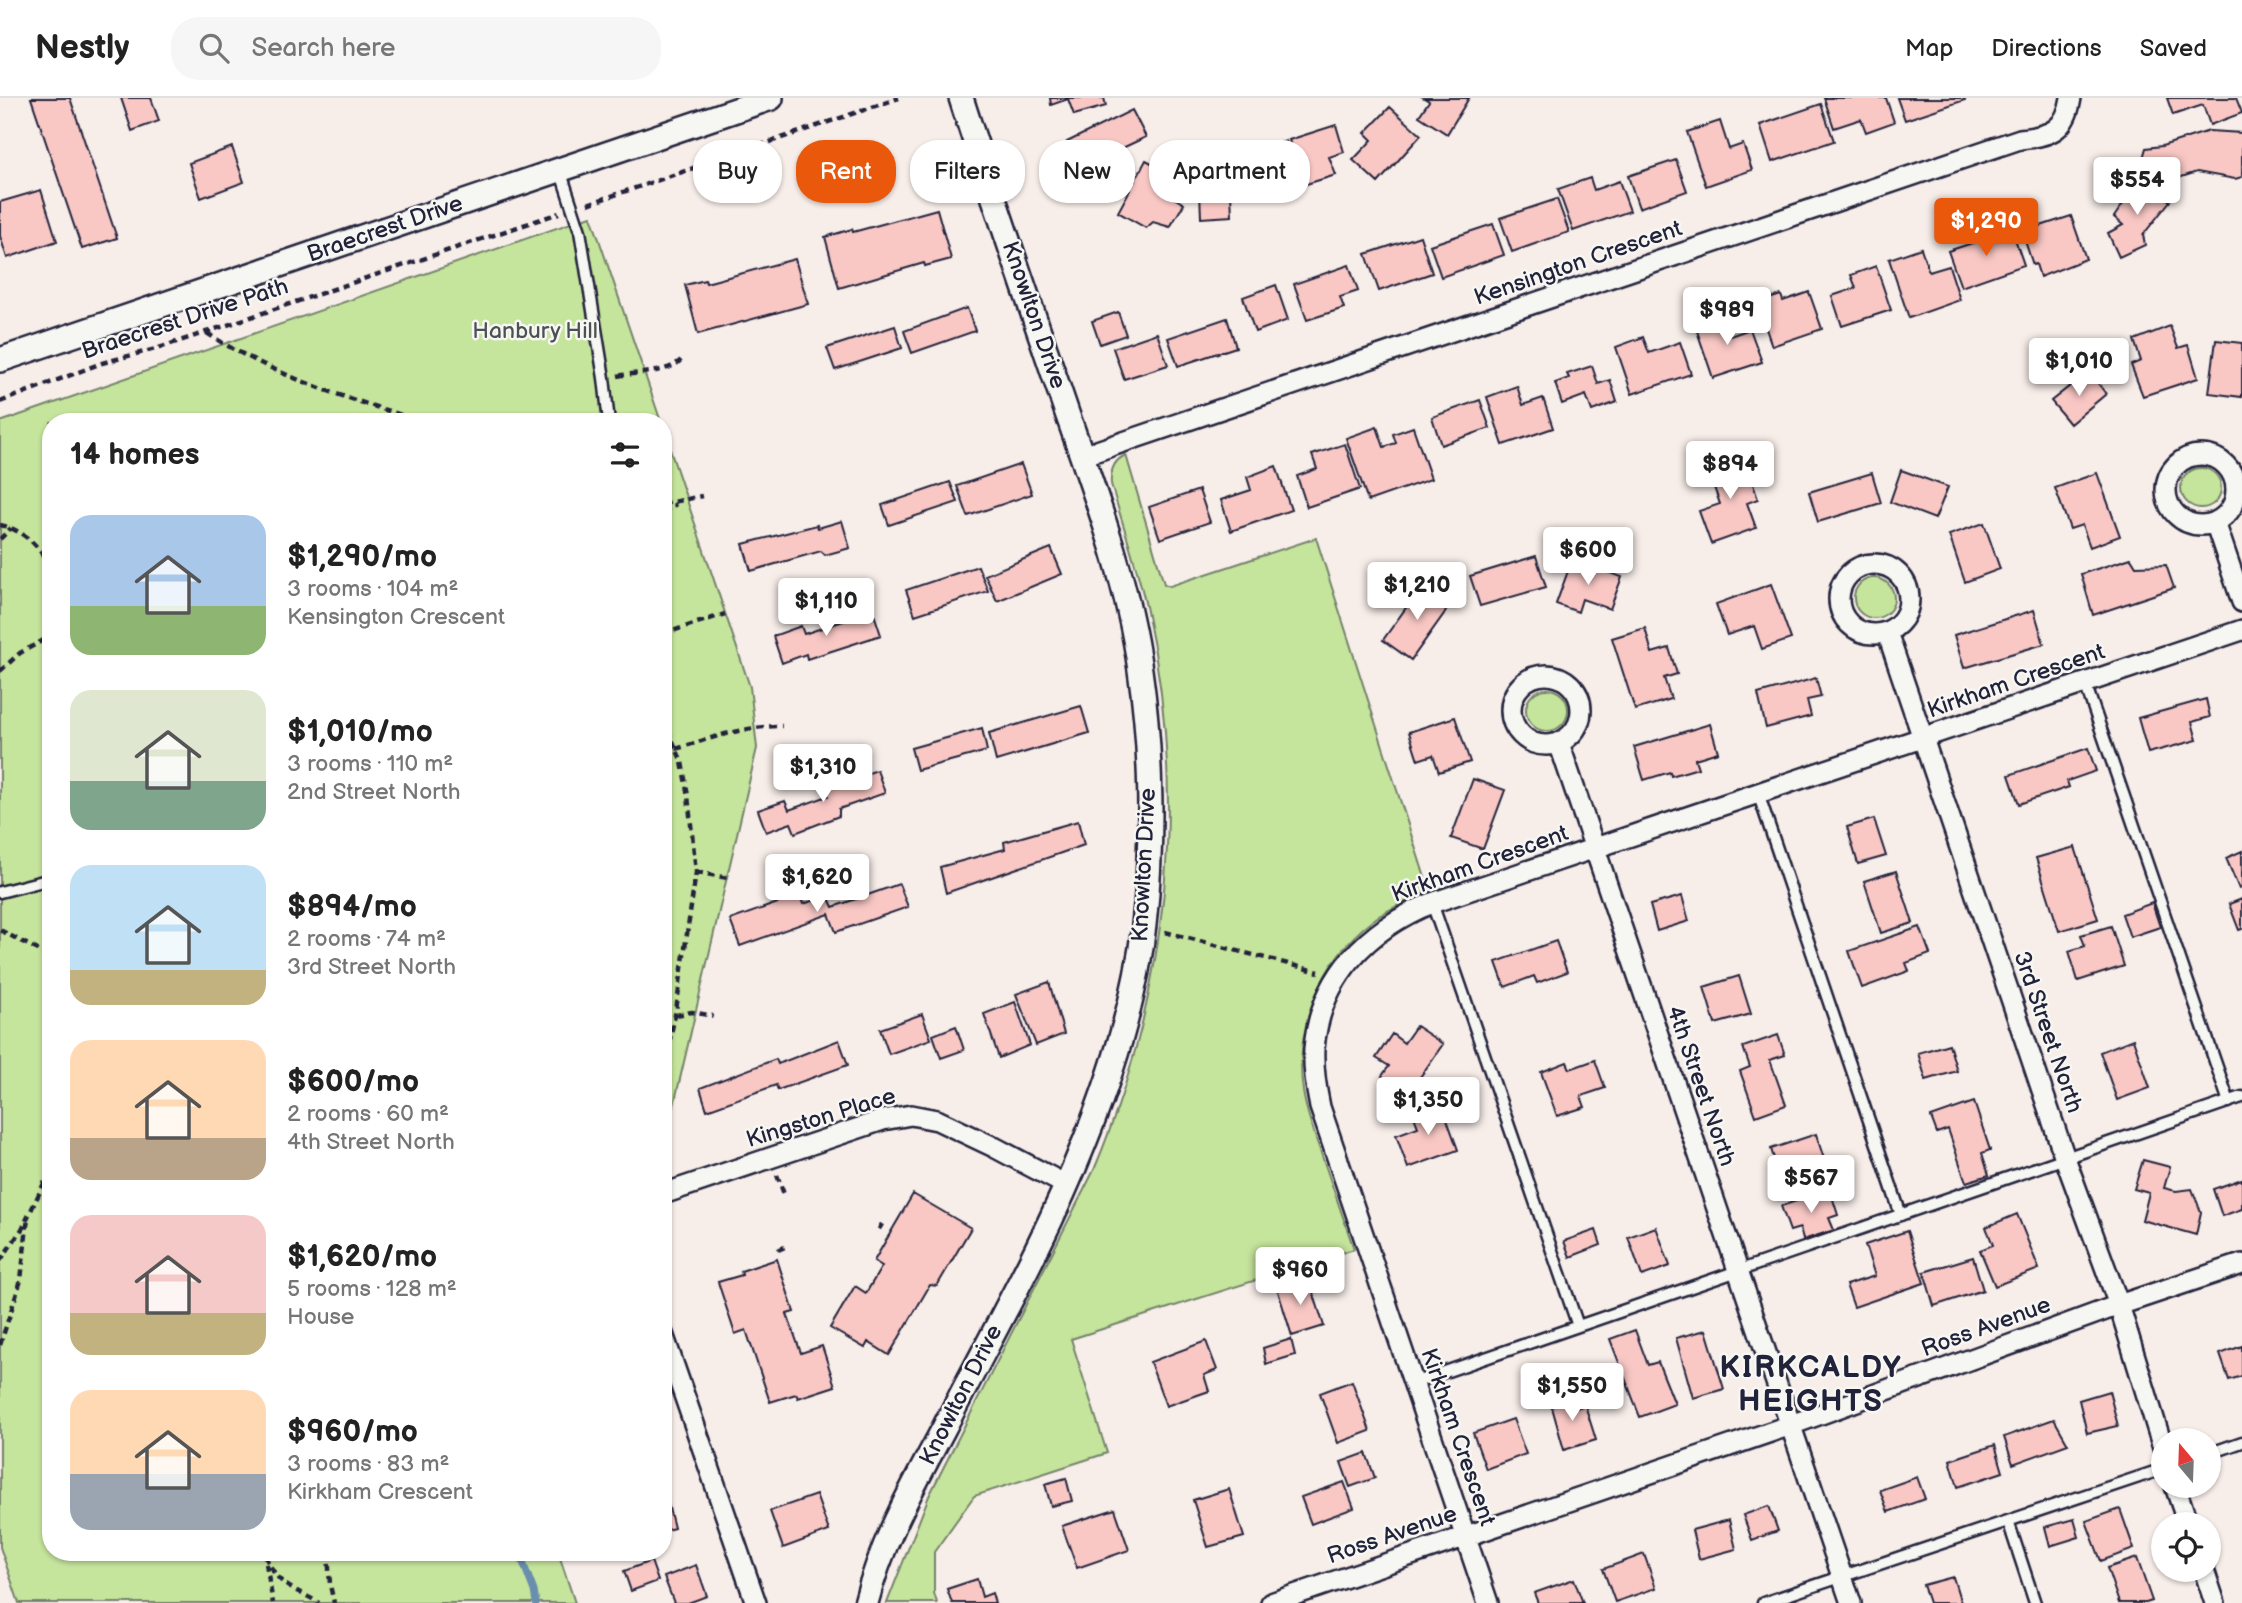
<!DOCTYPE html>
<html lang="en">
<head>
<meta charset="utf-8">
<style>
  body { margin:0; font-family:"Balsamiq Sans",sans-serif; background:#f6f6f6; color:#222; height:100vh; display:flex; flex-direction:column; font-size:26px; white-space:nowrap }
  * { box-sizing:border-box; margin:0 }
  p { font-size:23px; color:#767676 }
  .icon { flex:none; width:38px; height:38px; fill:none; stroke:currentColor; stroke-width:2; stroke-linecap:round; stroke-linejoin:round }
  .map { position:relative; flex:1; overflow:hidden }
  .side { position:absolute; left:42px; top:315px; width:630px; height:1148px; display:flex; flex-direction:column; background:#fff; border-radius:28px; box-shadow:0 2px 5px #0004 }
  .side>* { flex:none }
  .guide { position:absolute; left:693px; top:42px; width:665px; height:63px; display:flex; gap:14px }
  .needle { width:46px; rotate:341deg }
  .fabs { position:absolute; left:2151px; top:1330px; display:grid; gap:14px }
  .fabs a { display:grid; place-items:center; width:70px; height:70px; border-radius:50%; background:#fff; box-shadow:0 2px 5px #0004; font-size:35px }
  .price { position:absolute; translate:-50% -60px; padding:0 16px; border-radius:7px; background:#fff; color:#222; font-size:23px; line-height:46px; filter:drop-shadow(0 2px 4px #0008) }
  .price::after { content:''; position:absolute; left:50%; top:42px; width:21px; height:16px; margin-left:-10px; background:inherit; clip-path:polygon(0 0,100% 0,50% 100%) }
  .price.current { background:#ea580c; color:#fff }
  ul { padding:0; list-style:none }
  li { display:flex; align-items:center; gap:21px; height:175px; padding:0 28px }
  li span { display:grid; place-items:center; flex:none; width:196px; height:140px; border-radius:21px; color:#555 }
  li>.icon { margin-inline-start:auto }
  span .icon { width:84px; height:84px; fill:#fffc; stroke-width:1 }
  li b { font-size:30px }
  h2 { display:flex; justify-content:space-between; align-items:center; height:84px; padding:0 28px; font-size:30px }
  .chip { padding:0 24px; border-radius:28px; background:#fff; box-shadow:0 2px 5px #0004; font-size:24px; line-height:63px }
  .chip.current { background:#ea580c; color:#fff }
  header { display:flex; align-items:center; gap:42px; box-sizing:border-box; height:98px; padding:0 35px; background:#fff; border-bottom:2px solid #e0e0e0 }
  header strong { font-size:33px }
  nav { display:flex; gap:38px; margin-inline-start:auto; font-size:24px }
  .search { width:490px; height:63px; background:#f6f6f6; display:flex; align-items:center; gap:18px; box-sizing:border-box; padding:0 24px; border-radius:28px; color:#767676; font-size:26px }
  .map>svg:first-child { display:block }
  .green { fill:#c5e49c; stroke:#74836c; stroke-width:2 }
  .lines { fill:none; stroke-linecap:round; stroke-linejoin:round }
  .stream { stroke:#6a8eae; stroke-width:7 }
  .building { fill:#f9c8c5; stroke:#22223b; stroke-width:2 }
  .service-casing { stroke:#22223b; stroke-width:15 }
  .minor-casing { stroke:#22223b; stroke-width:24 }
  .tertiary-casing { stroke:#22223b; stroke-width:28 }
  .path { stroke:#22223b; stroke-width:4.5; stroke-dasharray:7 5; stroke-linecap:butt }
  .service { stroke:#f6f6f2; stroke-width:10 }
  .minor { stroke:#f6f6f2; stroke-width:19 }
  .tertiary { stroke:#f6f6f2; stroke-width:23 }
  .labels { text-anchor:middle; dominant-baseline:central; stroke-width:5; stroke-linejoin:round; paint-order:stroke }
  .street-label { font-size:23px; fill:#22223b; stroke:#f6f6f2 }
  .park-label { font-size:23px; fill:#4b5253; stroke:#f6f6f2 }
  .district-label { font-size:30px; font-weight:bold; letter-spacing:2px; fill:#22223b; stroke:#f6f6f2 }
</style>
</head>
<body>
<header>
<strong>Nestly</strong>
<div class="search"><svg class="icon" aria-label="search" viewBox="0 0 24 24"><circle cx="10" cy="10" r="6"/><path d="M15 15l6 6"/></svg>Search here</div>
<nav><a>Map</a><a>Directions</a><a>Saved</a></nav>
</header>
<div class="map">
<svg width="2242" height="1505" viewBox="0 0 2242 1505">
  <rect width="100%" height="100%" fill="#f7ede9"/>
  <filter id="ink" filterUnits="userSpaceOnUse"><feTurbulence type="fractalNoise" baseFrequency=".0143" numOctaves="2"/><feDisplacementMap in="SourceGraphic" scale="14" xChannelSelector="R" yChannelSelector="G"/><feConvolveMatrix kernelMatrix="1 2 1 2 8 2 1 2 1" color-interpolation-filters="sRGB"/></filter>
  <g filter="url(#ink)">
    <!-- green -->
    <path class="green" d="M591 118 661 324H51V1454H558L575 1505H19L0 1449V324Z
      M663 331 750 589 757 650 663 1054Z
      M1126 357 1164 486 1170 488 1316 440 1429 792C1411 803 1390 809 1372 823 1321 862 1294 930 1303 993 1306 1014 1314 1035 1321 1055 1332 1087 1343 1119 1354 1151L1071 1241 1107 1355 974 1398 934 1454V1495L937 1505H887L929 1398 1094 1072C1168 895 1188 701 1147 513 1138 470 1123 428 1111 386 1110 373 1114 362 1126 357Z
      M2181 390a20 20 0 1 1 40 0a20 20 0 1 1-40 0Z
      M1854 500a20 20 0 1 1 40 0a20 20 0 1 1-40 0Z
      M1526 612a21 21 0 1 1 42 0a21 21 0 1 1-42 0Z"/>
    <g class="lines">
      <!-- stream -->
      <path class="stream" d="M519 1454 534 1493 536 1505"/>
    </g>
    <!-- building -->
    <path class="building" d="M31 0H70L117 140 82 151Z
      M121 0H151L159 23 132 33Z
      M1050 0H1104L1106 8 1074 17 1068 1 1051 7Z
      M1424 0H1469L1447 36 1419 18 1429 3Z
      M1824 0H1886L1894 24 1866 34 1861 21 1834 30Z
      M1897 0H1964L1965 2 1905 22Z
      M2167 0H2236L2242 15 2210 27 2203 7 2173 17Z
      M1821 6 1834 43 1772 64 1760 27Z
      M1390 9 1421 37 1378 85 1353 62 1372 42 1365 35Z
      M1132 12 1146 39 1118 52 1126 68 1088 88 1067 44Z
      M1720 23 1729 51 1743 46 1752 72 1706 88 1687 34Z
      M1336 27 1344 54 1329 59 1336 77 1303 87 1289 42Z
      M2209 33 2242 35V79L2235 81 2197 74 2172 82 2169 75 2139 74 2146 50 2162 48Z
      M1286 43 1301 86 1271 97 1265 80 1247 87 1237 60Z
      M232 49 244 84 201 100 189 65Z
      M1146 62 1174 77 1166 95 1184 106 1170 129 1153 124 1146 130 1118 114Z
      M1676 62 1687 93 1639 110 1628 78Z
      M1199 67 1230 72 1232 118 1201 120Z
      M1590 80 1594 92 1619 83 1630 113 1573 133 1558 91Z
      M2141 80 2170 103 2143 137 2145 147 2119 159 2108 135 2123 127 2114 119Z
      M41 92 57 143 7 160 0 138V104Z
      M1557 101 1569 134 1512 154 1500 120Z
      M937 111 951 161 925 168 924 165 839 190 825 139 852 131 853 134Z
      M2071 118 2086 161 2040 179 2036 166 2033 167 2022 134Z
      M1493 126 1504 157 1441 179 1430 147Z
      M2012 132 2024 167 1961 189 1948 153Z
      M1420 138 1432 175 1379 193 1366 156Z
      M1921 150 1929 174 1949 168 1960 202 1909 220 1889 161Z
      M795 161 808 206 698 236 685 187 705 182 706 185Z
      M1349 167 1358 193 1340 199 1344 210 1307 222 1294 186Z
      M1876 168 1891 212 1842 228 1832 198 1856 190 1851 177Z
      M1276 187 1288 222 1255 234 1243 199Z
      M1809 194 1822 231 1772 248 1757 205 1781 197 1783 203Z
      M967 210 975 233 912 255 904 233Z
      M1118 214 1126 237 1100 246 1092 223Z
      M1724 217 1730 238 1750 231 1762 264 1713 280 1695 227Z
      M1227 220 1236 249 1178 268 1168 240Z
      M895 228 902 250 835 272 827 250Z
      M2170 228 2178 250 2188 247 2198 280 2143 298 2131 267 2141 263 2134 242Z
      M1157 235 1168 267 1124 281 1113 250Z
      M1643 239 1649 255 1680 244 1691 276 1632 296 1616 249Z
      M2216 242 2242 245V299L2209 295Z
      M1592 268 1598 286 1610 282 1617 304 1592 313 1586 297 1562 306 1555 285 1569 280 1567 276Z
      M2089 273 2106 296 2070 326 2051 303Z
      M1517 288 1523 307 1543 300 1553 330 1503 347 1487 299Z
      M1480 302 1490 330 1441 347 1432 319Z
      M1377 329 1384 349 1396 345 1393 336 1413 329 1431 381 1368 403 1346 340Z
      M1345 346 1360 391 1307 409 1297 378 1317 371 1312 357Z
      M1743 357 1758 401 1747 405 1756 430 1711 446 1699 413 1720 406 1707 370Z
      M1021 366 1032 396 968 418 957 388Z
      M1276 368 1291 412 1231 433 1221 402 1251 392 1247 379Z
      M1901 372 1948 389 1935 421 1890 404Z
      M1872 375 1881 405 1818 424 1809 394Z
      M2097 375 2120 438 2090 449 2082 427 2070 431 2055 390Z
      M950 384 958 404 889 427 882 407Z
      M1199 392 1210 424 1160 441 1149 409Z
      M842 423 850 450 825 457 821 453 751 473 743 446 817 427 818 430Z
      M1984 425 2000 471 1965 484 1949 437Z
      M1051 450 1062 476 997 503 985 477Z
      M1536 458 1546 489 1480 508 1470 478Z
      M2131 460 2136 468 2166 467 2174 490 2093 517 2081 476Z
      M1572 462 1622 479 1610 511 1582 501 1578 514 1556 506Z
      M978 468 988 493 915 517 906 492Z
      M1423 486 1451 506 1411 562 1383 542Z
      M1771 486 1791 541 1762 551 1754 528 1727 537 1716 506Z
      M2034 512 2044 546 1964 570 1954 537Z
      M873 513 881 537 807 561 806 556 782 565 773 538 801 528 804 536Z
      M1645 530 1652 555 1669 550 1677 576 1664 580 1671 601 1635 612 1612 540Z
      M1816 580 1821 599 1807 602 1811 618 1766 630 1758 596Z
      M2206 601 2210 619 2192 624 2197 642 2148 655 2138 620Z
      M1081 608 1089 635 996 663 989 635Z
      M1455 619 1470 664 1439 674 1433 657 1418 662 1409 634Z
      M1710 626 1718 654 1695 661 1698 670 1671 678 1670 674 1644 682 1634 649Z
      M982 630 987 653 917 672 911 650Z
      M2088 650 2096 673 2067 683 2069 689 2019 706 2009 677Z
      M877 672 885 695 839 711V718L795 735 791 725 766 734 758 712 785 703 789 712 828 698 825 690Z
      M1473 681 1505 692 1483 751 1451 740Z
      M1874 721 1886 758 1858 766 1847 729Z
      M1078 723 1084 747 946 795 940 769 1005 751 1004 744Z
      M2075 749 2098 821 2059 833 2036 760Z
      M2242 753V790L2239 791 2226 760Z
      M1896 773 1913 825 1881 835 1864 783Z
      M899 786 908 809 836 834 829 816 740 848 730 822 800 797 803 806 828 798 833 809Z
      M1682 798 1689 823 1657 833 1650 807Z
      M2242 801V831L2239 832 2229 806Z
      M2152 805 2160 829 2130 839 2122 816Z
      M2111 828 2124 868 2078 883 2069 853 2085 848 2081 837Z
      M1920 829 1930 856 1906 865 1909 873 1862 890 1849 853Z
      M1556 843 1567 874 1537 885 1534 878 1505 889 1496 864Z
      M1739 878 1751 916 1715 926 1704 889Z
      M1049 884 1064 936 1036 947 1016 896Z
      M1015 904 1030 947 999 960 984 916Z
      M922 916 931 941 889 956 880 931Z
      M956 928 964 952 941 960 933 937Z
      M1416 928 1443 946 1409 995 1382 978 1389 968 1376 960 1392 936 1404 945Z
      M1778 937 1785 957 1770 962 1786 1007 1756 1018 1740 973 1750 969 1743 949Z
      M2133 941 2150 990 2117 1002 2100 954Z
      M839 942 848 967 778 992 776 987 707 1012 700 990 776 961 778 966Z
      M1949 946 1957 973 1926 982 1918 955Z
      M1595 962 1605 990 1581 998 1585 1009 1557 1018 1541 974 1567 964 1570 971Z
      M1974 1004 1990 1052 1982 1055 1989 1077 1966 1084 1948 1031 1937 1035 1931 1019Z
      M1441 1005 1458 1052 1408 1070 1396 1037 1418 1029 1413 1016Z
      M1816 1036 1831 1083 1786 1098 1771 1051Z
      M2143 1062 2170 1069 2164 1090 2176 1093 2192 1091 2201 1114 2196 1137 2142 1122 2149 1095 2134 1091Z
      M2242 1081V1111L2222 1118 2213 1091Z
      M1830 1092 1838 1117 1829 1120 1834 1132 1803 1142 1800 1130 1790 1133 1781 1108Z
      M913 1096 971 1130 937 1188 930 1187 889 1257 868 1244 865 1250 830 1230 855 1188 866 1195 882 1168 874 1163Z
      M2017 1116 2039 1171 1995 1188 1980 1152 1993 1147 1986 1129Z
      M1656 1129 1670 1168 1642 1178 1628 1139Z
      M1596 1132 1601 1147 1570 1159 1564 1143Z
      M1907 1133 1924 1185 1854 1209 1846 1187 1875 1178 1865 1147Z
      M1973 1159 1983 1192 1934 1208 1924 1174Z
      M777 1161 794 1214 787 1216 801 1255 822 1248 835 1288 798 1300 796 1296 770 1304 746 1232 735 1236 718 1184 742 1177 741 1173Z
      M1309 1181 1324 1228 1292 1238 1277 1190Z
      M1635 1232 1648 1267 1658 1264 1675 1306 1640 1319 1610 1241Z
      M1706 1232 1724 1291 1693 1300 1676 1240Z
      M1291 1241 1295 1257 1266 1266 1263 1250Z
      M1206 1243 1217 1272 1204 1277 1209 1293 1166 1308 1150 1264Z
      M2242 1248V1278L2229 1282 2220 1256Z
      M1352 1283 1370 1333 1338 1345 1320 1295Z
      M2109 1293 2118 1328 2087 1335 2079 1302Z
      M1569 1298 1573 1311 1585 1307 1596 1342 1564 1352 1550 1302Z
      M1513 1321 1526 1356 1486 1371 1473 1335Z
      M2054 1321 2068 1346 2013 1366 2004 1339Z
      M1995 1347 2003 1374 1958 1389 1950 1362Z
      M1366 1355 1375 1380 1350 1389 1341 1364Z
      M1917 1379 1925 1401 1888 1414 1880 1392Z
      M1066 1380 1072 1403 1051 1408 1045 1386Z
      M1344 1384 1354 1410 1311 1426 1301 1399Z
      M1229 1391 1244 1439 1208 1449 1193 1402Z
      M663 1394H665L674 1430 663 1433Z
      M816 1397 829 1433 783 1450 770 1413Z
      M1769 1408 1778 1433 1752 1442 1743 1417Z
      M1115 1411 1129 1452 1077 1470 1062 1428Z
      M2120 1411 2134 1451 2101 1463 2086 1423Z
      M2074 1421 2079 1439 2050 1448 2045 1429Z
      M1729 1422 1736 1451 1699 1461 1692 1432Z
      M1644 1456 1656 1490 1615 1504 1603 1471Z
      M2137 1460 2152 1503 2146 1505H2119L2107 1470Z
      M651 1463 658 1483 631 1493 624 1473Z
      M696 1467 707 1498 688 1505H674L664 1479Z
      M1953 1479 1961 1505H1929L1923 1487Z
      M977 1481 982 1499 992 1495 995 1505H952L947 1491Z
      M1574 1481 1583 1505H1538L1534 1495Z"/>
    <g class="lines">
      <defs>
        <path id="service" d="M560 72 580 133 604 280 609 324
          M2085 585 2229 1004
          M1758 695 1901 1117
          M0 794 51 781
          M1432 805 1578 1228
          M1413 1285 2242 999
          M2208 1356 2242 1344
          M2008 1423 2035 1505
          M1763 1505 2163 1371"/>
        <path id="minor" d="M2166 392a35 35 0 1 1 70 0a35 35 0 1 1-70 0Z
          M1082 358 2020 41C2051 38 2066 32 2071 0
          M2215 424 2242 504
          M1839 501a35 35 0 1 1 70 0a35 35 0 1 1-70 0Z
          M1887 534 2065 1060 2119 1207 2163 1350
          M1511 612a35 35 0 1 1 70 0a35 35 0 1 1-70 0Z
          M1559 645 1851 1505
          M663 1096 883 1022 911 1017 937 1022 994 1049 1066 1087
          M663 1236 756 1505
          M2175 1388 2188 1426
          M2204 1472 2215 1505
          M1271 1505 1791 1327 2119 1207 2242 1166
          M1488 1505 1320 1009C1316 990 1313 971 1314 951 1320 879 1368 831 1432 805L2242 532"/>
        <path id="tertiary" d="M0 262 771 0
          M866 1505C882 1442 914 1387 944 1330 992 1236 1046 1142 1085 1043 1112 976 1136 899 1144 827 1153 747 1152 653 1140 572 1128 485 1097 401 1068 318 1032 212 995 107 961 0"/>
      </defs>
      <!-- service casing -->
      <use href="#service" class="service-casing"/>
      <!-- minor casing -->
      <use href="#minor" class="minor-casing"/>
      <!-- tertiary casing -->
      <use href="#tertiary" class="tertiary-casing"/>
      <!-- path -->
      <path class="path" d="M945 90 959 95
        M588 106 899 0
        M207 235C272 278 350 301 424 324
        M618 278C637 274 667 276 681 262
        M0 304 102 265 159 250 559 115
        M663 406 702 398
        M663 414 676 406
        M0 427C23 431 43 451 51 472
        M0 441 11 430
        M663 536 725 516
        M0 573 20 555 51 538
        M663 621 682 664 688 698 696 774 676 912 663 974
        M676 651C711 640 745 628 782 628
        M696 774 728 780
        M0 832 51 859
        M1165 834 1319 874
        M676 917 692 914 713 918
        M777 1077 785 1099
        M879 1131 882 1126
        M778 1152 787 1148
        M0 1163 22 1131 51 1071
        M0 1247 21 1182 28 1119
        M264 1454 273 1505
        M328 1454 330 1487 334 1505
        M265 1458C282 1493 290 1487 319 1505"/>
      <!-- service -->
      <use href="#service" class="service"/>
      <!-- minor -->
      <use href="#minor" class="minor"/>
      <!-- tertiary -->
      <use href="#tertiary" class="tertiary"/>
    </g>
  </g>
  <g class="labels">
    <!-- street labels -->
    <g class="street-label">
      <text transform="translate(385 131) rotate(-19)">Braecrest Drive</text>
      <text transform="translate(1578 165) rotate(-19)">Kensington Crescent</text>
      <text transform="translate(1034 217) rotate(71)">Knowlton Drive</text>
      <text transform="translate(185 221) rotate(-18)">Braecrest Drive Path</text>
      <text transform="translate(2016 583) rotate(-19)">Kirkham Crescent</text>
      <text transform="translate(1480 766) rotate(-20)">Kirkham Crescent</text>
      <text transform="translate(1144 767) rotate(-87)">Knowlton Drive</text>
      <text transform="translate(2048 934) rotate(71)">3rd Street North</text>
      <text transform="translate(1701 988) rotate(71)">4th Street North</text>
      <text transform="translate(821 1020) rotate(-17)">Kingston Place</text>
      <text transform="translate(1986 1229) rotate(-20)">Ross Avenue</text>
      <text transform="translate(961 1297) rotate(-63)">Knowlton Drive</text>
      <text transform="translate(1458 1339) rotate(71)">Kirkham Crescent</text>
      <text transform="translate(1392 1437) rotate(-19)">Ross Avenue</text>
    </g>
    <!-- park labels -->
    <g class="park-label">
      <text x="535" y="233">Hanbury Hill</text>
    </g>
    <!-- district labels -->
    <g class="district-label">
      <text x="1811" y="1270">KIRKCALDY<tspan x="1811" dy="34">HEIGHTS</tspan></text>
    </g>
  </g>
</svg>
<div class="fabs">
<a><svg class="needle" viewBox="-14 -14 28 28"><path d="M0-13l5 13h-10z" fill="#e53935"/><path d="M0 13l5-13h-10z" fill="#767676"/></svg></a>
<a><svg class="icon" aria-label="locate" viewBox="0 0 24 24"><circle cx="12" cy="12" r="6"/><path d="M12 2v4M12 18v4M2 12h4M18 12h4"/></svg></a>
</div>
<b class="price" style="left:2137px;top:119px">$554</b>
<b class="price current" style="left:1986px;top:160px">$1,290</b>
<b class="price" style="left:1727px;top:249px">$989</b>
<b class="price" style="left:2079px;top:300px">$1,010</b>
<b class="price" style="left:1730px;top:403px">$894</b>
<b class="price" style="left:1588px;top:489px">$600</b>
<b class="price" style="left:1417px;top:524px">$1,210</b>
<b class="price" style="left:826px;top:540px">$1,110</b>
<b class="price" style="left:823px;top:706px">$1,310</b>
<b class="price" style="left:817px;top:816px">$1,620</b>
<b class="price" style="left:1428px;top:1039px">$1,350</b>
<b class="price" style="left:1811px;top:1117px">$567</b>
<b class="price" style="left:1300px;top:1209px">$960</b>
<b class="price" style="left:1572px;top:1325px">$1,550</b>
<div class="guide">
<a class="chip">Buy</a>
<a class="chip current">Rent</a>
<a class="chip">Filters</a>
<a class="chip">New</a>
<a class="chip">Apartment</a>
</div>
<section class="side">
<h2>14 homes<svg class="icon" aria-label="filters" viewBox="0 0 24 24"><path d="M4 7h16M4 17h16"/><circle cx="9" cy="7" r="2"/><circle cx="15" cy="17" r="2"/></svg></h2>
<ul>
<li><span style="background:linear-gradient(#a9c7e8 65%,#8fb573 0)"><svg class="icon" aria-label="home" viewBox="0 0 24 24"><path d="M3 11l9-7 9 7M6 9v11h12V9"/></svg></span><div><b>$1,290/mo</b><p>3 rooms · 104 m²</p><p>Kensington Crescent</p></div></li>
<li><span style="background:linear-gradient(#dfe7d0 65%,#7fa58c 0)"><svg class="icon" aria-label="home" viewBox="0 0 24 24"><path d="M3 11l9-7 9 7M6 9v11h12V9"/></svg></span><div><b>$1,010/mo</b><p>3 rooms · 110 m²</p><p>2nd Street North</p></div></li>
<li><span style="background:linear-gradient(#bfe0f5 75%,#c2b280 0)"><svg class="icon" aria-label="home" viewBox="0 0 24 24"><path d="M3 11l9-7 9 7M6 9v11h12V9"/></svg></span><div><b>$894/mo</b><p>2 rooms · 74 m²</p><p>3rd Street North</p></div></li>
<li><span style="background:linear-gradient(#ffd9b3 70%,#b9a48a 0)"><svg class="icon" aria-label="home" viewBox="0 0 24 24"><path d="M3 11l9-7 9 7M6 9v11h12V9"/></svg></span><div><b>$600/mo</b><p>2 rooms · 60 m²</p><p>4th Street North</p></div></li>
<li><span style="background:linear-gradient(#f6c9c9 70%,#c2b280 0)"><svg class="icon" aria-label="home" viewBox="0 0 24 24"><path d="M3 11l9-7 9 7M6 9v11h12V9"/></svg></span><div><b>$1,620/mo</b><p>5 rooms · 128 m²</p><p>House</p></div></li>
<li><span style="background:linear-gradient(#ffd9b3 60%,#9aa5b1 0)"><svg class="icon" aria-label="home" viewBox="0 0 24 24"><path d="M3 11l9-7 9 7M6 9v11h12V9"/></svg></span><div><b>$960/mo</b><p>3 rooms · 83 m²</p><p>Kirkham Crescent</p></div></li>
</ul>
</section>
</div>
</body>
</html>
